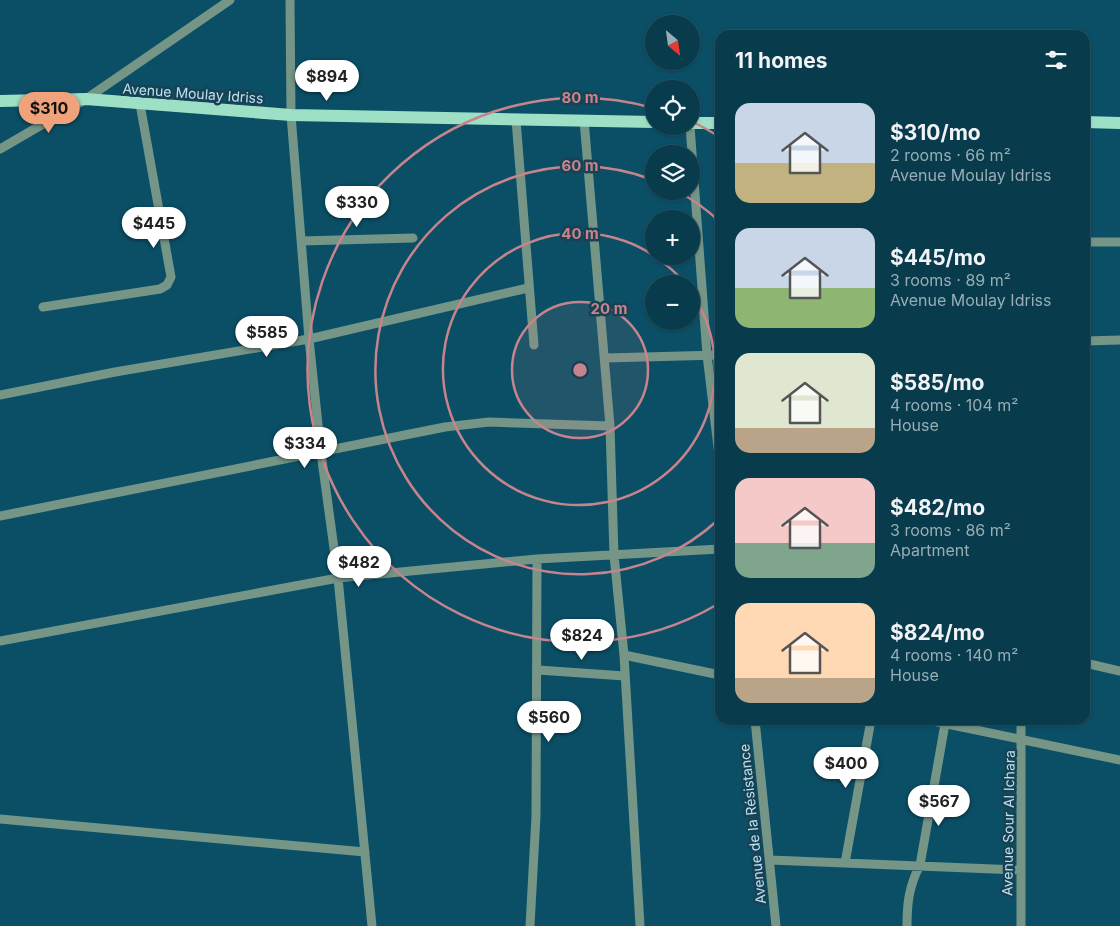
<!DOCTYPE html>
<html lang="en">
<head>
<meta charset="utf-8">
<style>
  body { margin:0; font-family:Inter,sans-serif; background:#164656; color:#f1f3f6; height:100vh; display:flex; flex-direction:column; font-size:19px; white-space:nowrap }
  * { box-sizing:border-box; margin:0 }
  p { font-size:16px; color:#98adb5 }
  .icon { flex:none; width:28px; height:28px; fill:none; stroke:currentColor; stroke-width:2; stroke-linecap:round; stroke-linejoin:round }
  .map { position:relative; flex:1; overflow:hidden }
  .side { position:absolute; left:715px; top:30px; width:375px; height:695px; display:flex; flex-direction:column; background:#083b4c; border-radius:15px; box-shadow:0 1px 4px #0004,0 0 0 1px #295564 }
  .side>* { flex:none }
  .needle { width:32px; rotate:151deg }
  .buttons { position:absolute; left:645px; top:15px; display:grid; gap:10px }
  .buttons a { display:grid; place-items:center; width:55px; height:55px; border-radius:50%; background:#083b4c; box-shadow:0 1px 4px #0004,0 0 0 1px #295564; font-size:25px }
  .price { position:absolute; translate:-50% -42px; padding:0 11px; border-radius:18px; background:#fff; color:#222; font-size:16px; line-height:32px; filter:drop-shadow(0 1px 2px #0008) }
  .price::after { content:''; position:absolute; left:50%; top:30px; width:15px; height:11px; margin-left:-8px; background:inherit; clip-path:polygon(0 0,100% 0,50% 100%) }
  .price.current { background:#f0a27a; color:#111 }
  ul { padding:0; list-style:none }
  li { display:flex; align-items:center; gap:15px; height:125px; padding:0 20px }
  li span { display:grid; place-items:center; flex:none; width:140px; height:100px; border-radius:15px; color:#555 }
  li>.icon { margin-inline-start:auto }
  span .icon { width:60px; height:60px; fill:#fffc; stroke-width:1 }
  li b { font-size:21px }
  h2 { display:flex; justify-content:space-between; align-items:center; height:60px; padding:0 20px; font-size:21px }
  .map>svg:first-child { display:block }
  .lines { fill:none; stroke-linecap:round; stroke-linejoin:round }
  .minor { stroke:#759587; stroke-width:9 }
  .major { stroke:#9de0c6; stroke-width:12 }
  .ring { fill:none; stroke:#c8848c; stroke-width:2.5 }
  .labels { text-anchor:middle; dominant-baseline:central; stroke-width:5; stroke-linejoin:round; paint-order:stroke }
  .street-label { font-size:14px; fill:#bbe0f1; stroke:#184253 }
  .centre { fill:#c8848c; stroke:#184253; stroke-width:2.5 }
  .ring-label { font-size:15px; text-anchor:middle; font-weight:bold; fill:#c8848c; stroke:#184253; stroke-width:5; stroke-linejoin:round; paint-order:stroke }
</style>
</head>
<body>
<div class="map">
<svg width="1120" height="926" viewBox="0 0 1120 926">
  <rect width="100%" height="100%" fill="#0b4f66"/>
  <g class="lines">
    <!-- minor -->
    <path class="minor" d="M290 0 291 115 309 339 321 453 338 578 372 926
      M516 120 534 345
      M584 120 610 426 614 555 624 655 640 926
      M690 126 707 355 720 464
      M0 149 86 99 230 0
      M301 241 413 238
      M1085 242H1120
      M43 307 160 289 167 285 171 277 140 104
      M1085 341 1120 340
      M605 358 720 355
      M0 395 115 372 309 339 528 288
      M0 516 445 427 489 422 610 426
      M0 641 338 578 537 559 720 549
      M624 655 720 675
      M1085 663 1120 671
      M538 670 625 676
      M755 720 776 926
      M928 720 1120 760
      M0 819 365 852
      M770 860 1021 870
      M845 863 871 720
      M530 926 536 816 537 559
      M907 926C907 903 909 886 920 865L945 724
      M1021 926V720"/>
    <!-- major -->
    <path class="major" d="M0 101 86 99 291 115 654 122
      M1085 122 1120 123
      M691 123H720"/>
  </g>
  <!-- distance rings -->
  <circle cx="580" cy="370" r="68" fill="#c8848c" fill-opacity=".12"/>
  <g class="ring">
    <circle cx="580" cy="370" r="68"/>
    <path d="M655 257A136 136 0 0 1 685 283M691 292A136 136 0 1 1 653 255"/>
    <path d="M719 519A204 204 0 1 1 653 180M679 192A204 204 0 0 1 719 221"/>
    <path d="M718 604A272 272 0 1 1 653 108M693 122A272 272 0 0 1 718 136"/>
  </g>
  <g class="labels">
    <!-- street labels -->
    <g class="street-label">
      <text transform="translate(193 93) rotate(4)">Avenue Moulay Idriss</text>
      <text transform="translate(1008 823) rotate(-89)">Avenue Sour Al Ichara</text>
      <text transform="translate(752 824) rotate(-96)">Avenue de la Résistance</text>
    </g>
  </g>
  <circle cx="580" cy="370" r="8" class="centre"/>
  <g class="ring-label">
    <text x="580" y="103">80 m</text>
    <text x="580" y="171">60 m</text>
    <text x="580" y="239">40 m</text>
    <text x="609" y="314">20 m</text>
  </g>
</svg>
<div class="buttons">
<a><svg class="needle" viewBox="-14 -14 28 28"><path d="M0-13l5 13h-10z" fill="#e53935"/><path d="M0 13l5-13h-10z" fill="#98adb5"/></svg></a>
<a><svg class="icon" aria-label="locate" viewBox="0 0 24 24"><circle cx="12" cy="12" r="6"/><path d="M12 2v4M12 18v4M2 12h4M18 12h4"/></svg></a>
<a><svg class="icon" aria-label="layers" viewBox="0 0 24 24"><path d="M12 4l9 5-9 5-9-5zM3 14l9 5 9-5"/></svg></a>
<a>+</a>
<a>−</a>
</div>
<b class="price" style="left:327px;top:102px">$894</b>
<b class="price current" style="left:49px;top:134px">$310</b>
<b class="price" style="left:357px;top:228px">$330</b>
<b class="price" style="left:154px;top:249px">$445</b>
<b class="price" style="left:267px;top:358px">$585</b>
<b class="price" style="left:305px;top:469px">$334</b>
<b class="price" style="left:359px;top:588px">$482</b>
<b class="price" style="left:582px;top:661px">$824</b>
<b class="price" style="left:549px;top:743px">$560</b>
<b class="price" style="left:846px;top:789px">$400</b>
<b class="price" style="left:939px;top:827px">$567</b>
<section class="side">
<h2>11 homes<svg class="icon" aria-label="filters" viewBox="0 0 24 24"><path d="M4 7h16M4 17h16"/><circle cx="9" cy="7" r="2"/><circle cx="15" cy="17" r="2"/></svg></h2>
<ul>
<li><span style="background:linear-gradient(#c9d6e8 60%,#c2b280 0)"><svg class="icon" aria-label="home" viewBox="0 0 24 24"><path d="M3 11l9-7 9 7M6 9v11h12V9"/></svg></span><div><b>$310/mo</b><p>2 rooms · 66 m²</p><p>Avenue Moulay Idriss</p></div></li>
<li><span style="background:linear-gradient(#c9d6e8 60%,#8fb573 0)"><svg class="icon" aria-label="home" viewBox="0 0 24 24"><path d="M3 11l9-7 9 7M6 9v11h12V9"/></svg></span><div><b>$445/mo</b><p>3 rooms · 89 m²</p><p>Avenue Moulay Idriss</p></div></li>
<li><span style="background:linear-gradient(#dfe7d0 75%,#b9a48a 0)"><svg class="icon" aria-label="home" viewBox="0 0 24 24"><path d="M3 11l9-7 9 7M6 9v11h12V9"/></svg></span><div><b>$585/mo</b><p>4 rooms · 104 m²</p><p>House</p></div></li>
<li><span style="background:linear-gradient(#f6c9c9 65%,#7fa58c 0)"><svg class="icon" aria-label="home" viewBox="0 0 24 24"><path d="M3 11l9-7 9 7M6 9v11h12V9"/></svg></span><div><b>$482/mo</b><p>3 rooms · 86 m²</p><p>Apartment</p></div></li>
<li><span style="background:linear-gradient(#ffd9b3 75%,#b9a48a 0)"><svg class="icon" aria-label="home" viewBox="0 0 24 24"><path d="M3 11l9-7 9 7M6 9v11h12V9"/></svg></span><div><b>$824/mo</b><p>4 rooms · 140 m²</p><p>House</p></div></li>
</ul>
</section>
</div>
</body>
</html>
